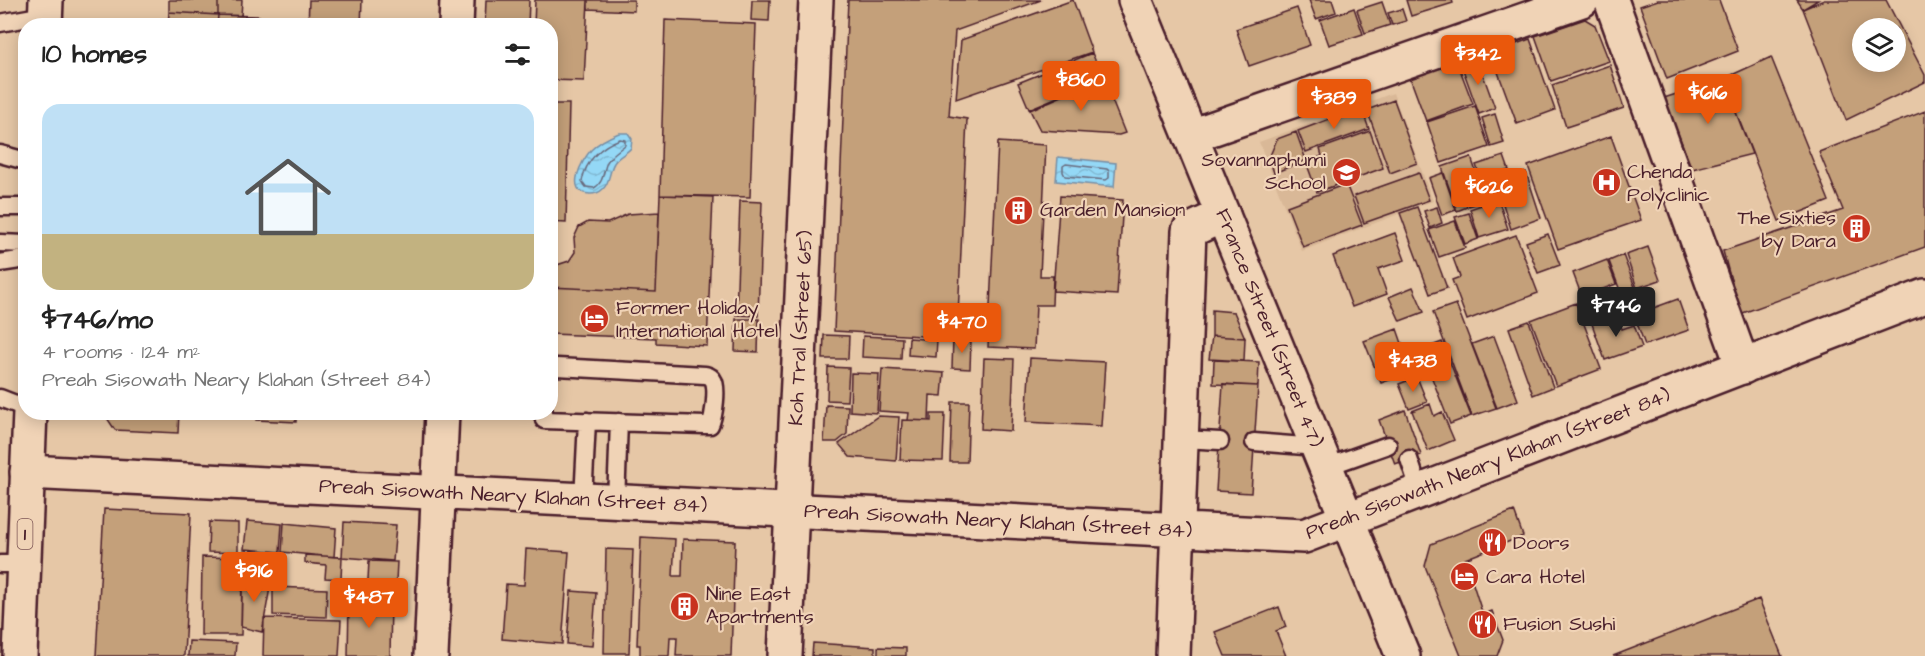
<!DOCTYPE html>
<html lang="en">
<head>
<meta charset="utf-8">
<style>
  body { margin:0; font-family:"Architects Daughter",sans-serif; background:#f6f6f6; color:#222; height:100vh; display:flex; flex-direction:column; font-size:22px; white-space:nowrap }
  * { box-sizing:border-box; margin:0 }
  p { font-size:20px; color:#767676 }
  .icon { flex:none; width:33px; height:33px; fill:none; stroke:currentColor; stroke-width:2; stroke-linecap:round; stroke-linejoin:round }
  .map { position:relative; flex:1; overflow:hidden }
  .sheet { position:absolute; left:18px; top:18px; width:540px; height:402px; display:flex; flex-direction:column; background:#fff; border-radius:24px; box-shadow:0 3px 15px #0003 }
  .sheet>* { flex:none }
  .tools { position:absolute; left:1852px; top:18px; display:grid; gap:12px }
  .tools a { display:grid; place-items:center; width:54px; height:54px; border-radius:50%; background:#fff; box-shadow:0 3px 15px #0003; font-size:30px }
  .price { position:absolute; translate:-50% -51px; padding:0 14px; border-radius:6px; background:#ea580c; color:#fff; font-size:20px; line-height:39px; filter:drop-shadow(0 2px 3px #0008) }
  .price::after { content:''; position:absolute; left:50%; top:36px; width:18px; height:14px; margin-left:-9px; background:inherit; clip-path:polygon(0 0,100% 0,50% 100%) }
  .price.active { background:#222; color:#fff }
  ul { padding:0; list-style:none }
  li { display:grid; align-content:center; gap:12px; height:318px; padding:0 24px }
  li span { display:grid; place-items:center; height:186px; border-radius:18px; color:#555 }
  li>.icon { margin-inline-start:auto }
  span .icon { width:108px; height:108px; fill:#fffc; stroke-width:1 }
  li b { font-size:26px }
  h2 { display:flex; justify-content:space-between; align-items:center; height:72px; padding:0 24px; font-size:26px }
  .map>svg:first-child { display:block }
  .built { fill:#d9b897 }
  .water { fill:url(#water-waves); stroke:#768ea5; stroke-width:1.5 }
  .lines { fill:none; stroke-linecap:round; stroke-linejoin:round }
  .shore { stroke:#68697c; stroke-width:1.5 }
  .building { fill:#c4a07a; stroke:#4a1f2b; stroke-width:1.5; fill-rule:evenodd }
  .service-casing { stroke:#4a1f2b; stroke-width:21 }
  .minor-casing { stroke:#4a1f2b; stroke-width:38 }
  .tertiary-casing { stroke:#4a1f2b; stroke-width:38 }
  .secondary-casing { stroke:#4a1f2b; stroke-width:38 }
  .trunk-casing { stroke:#4a1f2b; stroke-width:38 }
  .service { stroke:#f0d3b6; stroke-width:16 }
  .minor { stroke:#f0d3b6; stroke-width:33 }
  .tertiary { stroke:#f0d3b6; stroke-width:33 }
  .secondary { stroke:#f0d3b6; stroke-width:33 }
  .trunk { stroke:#f0d3b6; stroke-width:33 }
  .labels { text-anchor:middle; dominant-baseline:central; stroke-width:4.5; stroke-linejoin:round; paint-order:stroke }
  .shield { fill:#f0d3b6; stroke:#7c5555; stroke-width:1.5 }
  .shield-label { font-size:18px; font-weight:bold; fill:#4a1f2b }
  .poi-label { font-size:20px; fill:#4a1f2b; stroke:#f0d3b6; text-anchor:start }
  .street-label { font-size:20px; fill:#4a1f2b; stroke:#f0d3b6 }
</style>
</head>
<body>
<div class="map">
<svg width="1925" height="656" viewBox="0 0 1925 656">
  <defs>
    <pattern id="water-waves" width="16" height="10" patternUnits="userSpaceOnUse" patternTransform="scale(1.5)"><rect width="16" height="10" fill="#94d8f6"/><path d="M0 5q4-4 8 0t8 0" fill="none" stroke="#81b9d3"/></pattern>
  </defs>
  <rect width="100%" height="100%" fill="#e6c7a6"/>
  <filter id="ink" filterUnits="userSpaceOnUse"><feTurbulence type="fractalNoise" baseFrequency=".0167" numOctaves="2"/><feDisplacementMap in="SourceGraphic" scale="12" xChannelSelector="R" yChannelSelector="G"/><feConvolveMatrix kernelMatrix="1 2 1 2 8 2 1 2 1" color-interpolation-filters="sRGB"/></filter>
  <g filter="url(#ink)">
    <!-- built -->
    <path class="built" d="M1393 93 1433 201 1302 251 1259 142Z"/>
    <!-- water -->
    <path class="water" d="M619 133H628L632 139 631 148C626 154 618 156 614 163 609 171 610 183 603 189 599 193 595 194 590 194 564 193 582 160 591 150 600 141 609 137 619 133Z
      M1058 157 1116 163 1114 187 1056 181Z"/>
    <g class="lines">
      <!-- shore -->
      <path class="shore" d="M620 139 625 140V145C619 150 612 154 607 162 603 171 604 183 594 188L586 187 582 181C586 160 601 146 620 139Z
        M1066 164 1107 169 1109 171V178L1106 180 1065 176 1063 172V166Z"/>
    </g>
    <!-- building -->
    <path class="building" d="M169 0H218V15L169 12Z
      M218 0H242L241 16 218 15Z
      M309 0H362L361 26H308Z
      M486 0H529L528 26H485Z
      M535 0H588L584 81 550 80V26H534Z
      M588 0H634V11L588 9Z
      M752 0H770L769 21 751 20Z
      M848 0H1041L955 31 949 116 967 119 957 338 834 331Z
      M1073 0 1092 52 956 99 961 40Z
      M1309 0H1332L1336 12 1316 19Z
      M1406 0H1452L1453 3 1411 16Z
      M1658 0H1719L1738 51 1667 79 1640 6Z
      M1797 0H1818L1803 9Z
      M1824 0H1886L1925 75V82L1846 120 1803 9ZM1863 28H1896V62H1863Z
      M1382 2 1390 25 1365 33 1357 10Z
      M1297 8 1310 45 1249 66 1236 29Z
      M1354 8 1363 34 1329 45 1320 20Z
      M1402 9 1406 21 1392 25 1388 13Z
      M169 12 218 15 217 26H168Z
      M218 15 259 16 258 26H217Z
      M1585 19 1595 25 1609 61 1551 81 1535 36Z
      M665 20 756 24 750 197 660 195Z
      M1530 39 1555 110 1517 124 1491 53Z
      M1092 53 1103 78 1029 109 1018 83Z
      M1771 57 1829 201 1779 221 1723 79Z
      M1477 58 1495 108 1479 114 1461 64Z
      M1456 59 1473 104 1426 121 1409 75Z
      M1610 65 1624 108 1566 127 1552 85Z
      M1103 78 1125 133 1119 135 1040 130 1030 110Z
      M1723 79 1752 154 1692 169 1664 98Z
      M1394 100 1417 163 1390 173 1367 110Z
      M550 104H569L566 223 550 222Z
      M1475 106 1489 147 1441 163 1427 122Z
      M1361 107 1369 129 1306 152 1298 131Z
      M1925 111V247L1740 314 1723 251 1843 210 1819 152Z
      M1495 114 1504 143 1491 147 1482 118Z
      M1370 131 1383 168 1317 192 1306 162 1322 156 1320 149Z
      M1296 132 1306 160 1274 173 1269 158 1277 139Z
      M1611 136 1641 220 1558 249 1528 166Z
      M998 142 1046 145 1040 276H1053L1052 305H1036L1034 349 988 347Z
      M1504 156 1509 170 1481 179 1476 165Z
      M1471 157 1477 175 1459 182 1467 207 1457 211 1442 167Z
      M1509 172 1515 192 1469 206 1463 186Z
      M1526 172 1541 218 1511 229 1502 201 1520 195 1513 176Z
      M1419 173 1429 200 1364 223 1354 196Z
      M1443 173 1456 210 1442 215 1429 178Z
      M1346 184 1362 225 1303 247 1287 206Z
      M660 195 713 197 707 346 656 343V338L550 334V287L656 292Z
      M1060 196 1123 200 1117 295 1053 291Z
      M1498 199 1508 229 1479 238 1470 209Z
      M740 201 762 202 758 316 736 315Z
      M1417 207 1447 288 1430 294 1400 213Z
      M1437 207 1442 223 1430 228 1424 211Z
      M659 212 656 292 550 287V272L557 265 569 261 575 252 574 238 579 227 588 222 608 223 628 214Z
      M1469 213 1478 239 1465 244 1455 217Z
      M1455 221 1465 248 1439 257 1429 230Z
      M1395 233 1405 260 1378 269 1387 294 1352 307 1333 256Z
      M1548 234 1560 265 1538 273 1526 242Z
      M1516 235 1538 293 1467 320 1452 280 1460 277 1453 258Z
      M1648 247 1660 280 1637 288 1626 255Z
      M1623 255 1636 290 1622 296 1609 261Z
      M1607 260 1616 284 1582 297 1573 273Z
      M1413 287 1424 312 1400 321 1389 297Z
      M1616 289 1623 309 1591 321 1583 300Z
      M1678 299 1689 330 1645 345 1634 315Z
      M1576 303 1601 369 1556 386 1531 320Z
      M1456 304 1496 408 1472 416 1433 312Z
      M1212 310 1234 312 1245 338 1212 336Z
      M1617 315 1622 329 1634 325 1642 347 1605 360 1592 324Z
      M736 319H759L758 352 735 351Z
      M1529 321 1553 387 1533 395 1509 328Z
      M1397 329 1412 372 1381 383 1364 341Z
      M824 335 849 336 848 359H823Z
      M863 336 902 338 901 359 862 357Z
      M1212 336 1245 338 1244 361 1209 359Z
      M1494 336 1518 400 1497 408 1472 344Z
      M909 338 937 340 936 357 908 355Z
      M953 339 971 340 970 369 952 368Z
      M1442 342 1471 416 1450 424 1421 350Z
      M984 358 1014 359 1011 431 981 429Z
      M1030 358 1105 362 1101 426 1026 422Z
      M1214 360 1259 362 1258 386 1213 384Z
      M828 367 849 368 847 401 827 400Z
      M882 369 944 373 942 396 930 395 929 421 908 420 909 413 879 411Z
      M851 373 879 374 877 413 850 411Z
      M1417 377 1427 402 1409 409 1399 384Z
      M1223 384 1258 386 1251 493 1216 491Z
      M952 402H969L967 462H950Z
      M1430 404 1434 416 1442 412 1454 440 1428 451 1412 411Z
      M826 405 848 406 847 434 837 442H824Z
      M1405 410 1421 455 1395 464 1379 420Z
      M103 412H179L178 433 115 430Z
      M256 412H296V422L256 420Z
      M931 414H945L943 461 900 460 902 420 931 421Z
      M878 416 899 417 896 461 850 457 839 444Z
      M104 509 191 513 184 656H96Z
      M1514 511 1523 536 1465 559 1481 609 1484 614 1492 611 1503 640 1497 656H1461L1425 566 1431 544Z
      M247 521 282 524 280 552 244 549Z
      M209 522 238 523V553L208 552Z
      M344 522 396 525 393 561 342 557Z
      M284 523 336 528 334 557 282 552Z
      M641 537 675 539 673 576H682L683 539 735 541 731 656H676L677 637H670L669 656H640V645H637Z
      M526 549 569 552 562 644 502 639 506 584 524 585Z
      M606 549 633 550 629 653H604Z
      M247 553 276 555 274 578 245 575Z
      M305 555 342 557 341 579 325 578 326 565 305 563Z
      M202 557 243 558 241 635H201Z
      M369 561 397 562 395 600 367 598Z
      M242 578 271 582 262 632 241 627Z
      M273 587 327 589 326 617 273 615Z
      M571 591 596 593 592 646 567 644Z
      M1759 599 1782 656H1613Z
      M349 601 391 602 390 656H348Z
      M1279 607 1286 627 1276 631 1286 656H1225L1215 632Z
      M264 618 341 620 339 656H263Z
      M189 641 236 643 235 656H188Z
      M813 643 875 647V656H812Z
      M878 647 906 648V656H878Z"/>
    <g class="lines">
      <defs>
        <path id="service" d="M0 23 45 15
          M0 154 26 161
          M0 207H26
          M0 243 26 244
          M0 263 26 259
          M0 398 26 408
          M544 412V420L705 425H710C714 417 718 386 713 380 711 376 709 376 705 375L557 367 550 370
          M1182 439 1220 441
          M1254 442 1317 447
          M1409 459 1420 492
          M1326 467 1388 445
          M583 500 587 421
          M616 502 619 422
          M0 564H24"/>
        <path id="minor" d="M1611 0 1743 367
          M456 26 457 0
          M1191 136 1582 0
          M431 656 442 412
          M785 656 816 0"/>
        <path id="tertiary" d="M27 472 1304 536 1925 296
          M1173 656 1189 231 1223 215"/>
        <path id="secondary" d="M1135 0 1403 656"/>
        <path id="trunk" d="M45 26 46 0
          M20 656 30 412"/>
      </defs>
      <!-- service casing -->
      <use href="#service" class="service-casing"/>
      <!-- minor casing -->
      <use href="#minor" class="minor-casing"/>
      <!-- tertiary casing -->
      <use href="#tertiary" class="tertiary-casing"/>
      <!-- secondary casing -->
      <use href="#secondary" class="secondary-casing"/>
      <!-- trunk casing -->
      <use href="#trunk" class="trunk-casing"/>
      <!-- service -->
      <use href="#service" class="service"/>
      <!-- minor -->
      <use href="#minor" class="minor"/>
      <!-- tertiary -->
      <use href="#tertiary" class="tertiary"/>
      <!-- secondary -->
      <use href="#secondary" class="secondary"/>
      <!-- trunk -->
      <use href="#trunk" class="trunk"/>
    </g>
  </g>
  <!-- icons -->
  <defs>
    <symbol id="school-disc" viewBox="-11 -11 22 22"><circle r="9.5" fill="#c8321e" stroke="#f0d3b6"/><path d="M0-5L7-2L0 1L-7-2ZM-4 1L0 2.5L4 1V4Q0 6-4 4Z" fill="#fff"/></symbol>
    <symbol id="hospital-disc" viewBox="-11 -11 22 22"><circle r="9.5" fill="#c8321e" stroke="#f0d3b6"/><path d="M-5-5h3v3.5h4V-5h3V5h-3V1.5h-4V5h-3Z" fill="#fff"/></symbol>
    <symbol id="building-disc" viewBox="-11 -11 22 22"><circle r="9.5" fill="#c8321e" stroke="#f0d3b6"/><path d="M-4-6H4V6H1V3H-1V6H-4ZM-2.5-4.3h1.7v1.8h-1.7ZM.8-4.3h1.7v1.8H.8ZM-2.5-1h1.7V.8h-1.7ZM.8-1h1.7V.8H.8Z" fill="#fff"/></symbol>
    <symbol id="hotel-disc" viewBox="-11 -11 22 22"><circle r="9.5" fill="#c8321e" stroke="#f0d3b6"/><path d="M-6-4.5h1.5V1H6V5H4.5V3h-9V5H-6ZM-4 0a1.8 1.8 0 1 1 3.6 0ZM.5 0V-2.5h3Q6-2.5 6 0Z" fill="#fff"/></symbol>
    <symbol id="restaurant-disc" viewBox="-11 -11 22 22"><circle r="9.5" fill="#c8321e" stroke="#f0d3b6"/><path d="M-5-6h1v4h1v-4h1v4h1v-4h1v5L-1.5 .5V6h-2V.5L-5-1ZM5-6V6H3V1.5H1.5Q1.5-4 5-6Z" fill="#fff"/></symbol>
  </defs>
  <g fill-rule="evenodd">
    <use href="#school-disc" x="1330" y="156" width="33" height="33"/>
    <use href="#hospital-disc" x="1590" y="166" width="33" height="33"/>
    <use href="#building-disc" x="1002" y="194" width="33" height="33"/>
    <use href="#building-disc" x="1840" y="212" width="33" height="33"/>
    <use href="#hotel-disc" x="578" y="302" width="33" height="33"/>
    <use href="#restaurant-disc" x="1476" y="526" width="33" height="33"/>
    <use href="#hotel-disc" x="1448" y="560" width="33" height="33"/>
    <use href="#building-disc" x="668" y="590" width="33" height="33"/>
    <use href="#restaurant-disc" x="1466" y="608" width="33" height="33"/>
  </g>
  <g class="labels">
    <!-- shield labels -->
    <rect class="shield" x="17.5" y="519" width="15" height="30" rx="4.5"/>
    <g class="shield-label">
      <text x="25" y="534">1</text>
    </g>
    <!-- poi labels -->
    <g class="poi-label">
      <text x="1326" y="160" text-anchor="end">Sovannaphumi<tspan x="1326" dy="23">School</tspan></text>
      <text x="1627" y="172">Chenda<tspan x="1627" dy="23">Polyclinic</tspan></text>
      <text x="1040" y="210">Garden Mansion</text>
      <text x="1836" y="218" text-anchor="end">The Sixties<tspan x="1836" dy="23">by Dara</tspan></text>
      <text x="616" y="308">Former Holiday<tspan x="616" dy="23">International Hotel</tspan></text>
      <text x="1513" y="543">Doors</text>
      <text x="1486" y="577">Cara Hotel</text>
      <text x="706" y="594">Nine East<tspan x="706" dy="23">Apartments</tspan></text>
      <text x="1503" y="624">Fusion Sushi</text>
    </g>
    <!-- street labels -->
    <g class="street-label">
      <text transform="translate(801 328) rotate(-87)">Koh Tral (Street 65)</text>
      <text transform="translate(1269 328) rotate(68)">France Street (Street 47)</text>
      <text transform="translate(1488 464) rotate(-21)">Preah Sisowath Neary Klahan (Street 84)</text>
      <text transform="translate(513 496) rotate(3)">Preah Sisowath Neary Klahan (Street 84)</text>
      <text transform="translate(998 521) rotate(3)">Preah Sisowath Neary Klahan (Street 84)</text>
    </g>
  </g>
</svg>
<div class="tools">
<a><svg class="icon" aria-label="layers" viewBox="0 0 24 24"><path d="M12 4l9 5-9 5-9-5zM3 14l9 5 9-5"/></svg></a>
</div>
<b class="price" style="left:1478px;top:86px">$342</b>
<b class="price" style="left:1081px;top:112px">$860</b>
<b class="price" style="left:1708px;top:125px">$616</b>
<b class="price" style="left:1334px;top:130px">$389</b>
<b class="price" style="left:1489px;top:219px">$626</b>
<b class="price active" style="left:1616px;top:338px">$746</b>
<b class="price" style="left:962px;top:354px">$470</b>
<b class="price" style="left:1413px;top:393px">$438</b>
<b class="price" style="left:254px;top:603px">$916</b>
<b class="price" style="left:369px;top:629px">$487</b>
<section class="sheet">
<h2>10 homes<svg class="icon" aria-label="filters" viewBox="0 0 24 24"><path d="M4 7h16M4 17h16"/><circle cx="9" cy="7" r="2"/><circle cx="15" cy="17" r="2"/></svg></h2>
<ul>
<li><span style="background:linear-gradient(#bfe0f5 70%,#c2b280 0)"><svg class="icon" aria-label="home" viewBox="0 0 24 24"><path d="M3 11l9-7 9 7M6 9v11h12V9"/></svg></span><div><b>$746/mo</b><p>4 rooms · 124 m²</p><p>Preah Sisowath Neary Klahan (Street 84)</p></div></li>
</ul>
</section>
</div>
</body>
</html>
